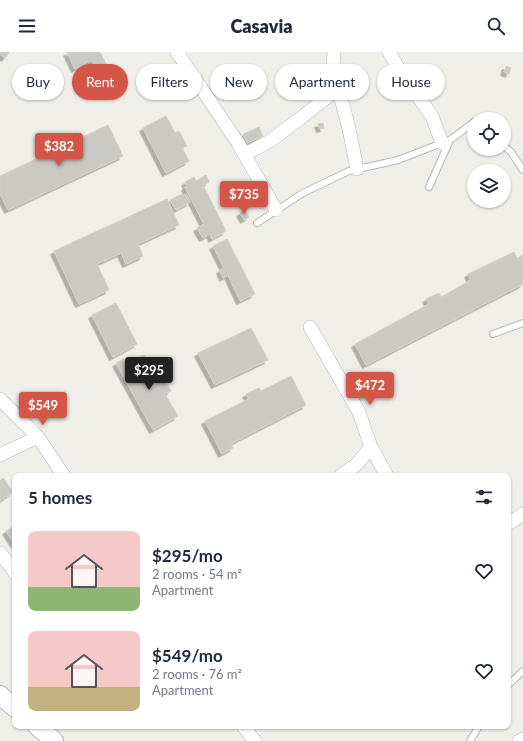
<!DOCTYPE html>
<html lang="en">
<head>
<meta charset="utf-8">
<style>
  body { margin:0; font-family:Lato,sans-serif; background:#f6f6f7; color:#1f2937; height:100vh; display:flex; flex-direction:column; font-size:15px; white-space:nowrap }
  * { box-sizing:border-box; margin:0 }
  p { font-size:13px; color:#747a83 }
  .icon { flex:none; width:22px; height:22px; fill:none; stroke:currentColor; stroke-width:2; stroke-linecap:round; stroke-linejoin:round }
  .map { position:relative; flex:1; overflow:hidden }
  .sheet { position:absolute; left:12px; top:421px; width:499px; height:256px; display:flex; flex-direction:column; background:#fff; border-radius:8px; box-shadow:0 1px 3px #0004 }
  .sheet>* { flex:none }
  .banner { position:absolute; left:12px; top:12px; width:499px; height:36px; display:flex; gap:8px }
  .buttons { position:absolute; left:467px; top:60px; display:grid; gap:8px }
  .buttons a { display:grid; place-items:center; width:44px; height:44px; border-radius:50%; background:#fff; box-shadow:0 1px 3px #0004; font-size:20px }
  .price { position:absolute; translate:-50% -34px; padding:0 9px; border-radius:4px; background:#d55548; color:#fff; font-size:13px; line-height:26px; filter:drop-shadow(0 1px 2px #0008) }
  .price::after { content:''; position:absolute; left:50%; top:24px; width:12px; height:9px; margin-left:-6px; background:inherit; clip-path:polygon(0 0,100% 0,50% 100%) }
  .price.selected { background:#222; color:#fff }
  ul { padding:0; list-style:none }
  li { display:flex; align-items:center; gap:12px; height:100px; padding:0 16px }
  li span { display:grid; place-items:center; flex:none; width:112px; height:80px; border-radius:8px; color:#555 }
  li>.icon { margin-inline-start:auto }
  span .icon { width:48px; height:48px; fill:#fffc; stroke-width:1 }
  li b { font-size:17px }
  h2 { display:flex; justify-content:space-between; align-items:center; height:48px; padding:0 16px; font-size:17px }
  .pill { padding:0 14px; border-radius:18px; background:#fff; box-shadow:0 1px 3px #0004; font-size:14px; line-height:36px }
  .pill.selected { background:#d55548; color:#fff }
  header { display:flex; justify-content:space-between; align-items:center; height:52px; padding:0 16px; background:#fff; font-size:18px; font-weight:800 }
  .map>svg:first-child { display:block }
  .building { fill:#cbc9c4; stroke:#d4d0c7; filter:url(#shadow) }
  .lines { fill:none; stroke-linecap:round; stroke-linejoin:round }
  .service-casing { stroke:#b5b7bb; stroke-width:8 }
  .minor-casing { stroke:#b5b7bb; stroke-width:14 }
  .secondary-casing { stroke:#b4b6bb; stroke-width:20 }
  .service { stroke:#fff; stroke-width:6 }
  .minor { stroke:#fff; stroke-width:13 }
  .secondary { stroke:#fff; stroke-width:18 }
</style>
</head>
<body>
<header><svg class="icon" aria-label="menu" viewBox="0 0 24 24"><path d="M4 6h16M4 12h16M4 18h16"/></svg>Casavia<svg class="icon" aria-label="search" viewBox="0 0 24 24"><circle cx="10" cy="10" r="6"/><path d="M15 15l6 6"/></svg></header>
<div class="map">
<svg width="523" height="689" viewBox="0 0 523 689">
  <defs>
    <filter id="shadow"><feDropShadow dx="-3.5" dy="3.5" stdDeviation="0" flood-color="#0004"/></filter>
  </defs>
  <rect width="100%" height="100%" fill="#efeee8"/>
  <!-- building -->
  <path class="building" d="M0 0H8L9 1 5 6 0 2Z
    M67 0H100L111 21 101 26 92 8 75 17Z
    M506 14 511 16 509 22 504 20Z
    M166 64 175 81 179 79 187 94 182 96 189 109 166 121 143 76Z
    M323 71 324 76 320 77 318 72Z
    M108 73 123 104 8 158 0 141V124Z
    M259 75 263 84 247 91 243 82Z
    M206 123 209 130 203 133 226 179 212 187 210 182 203 186 197 176 204 172 185 135 187 134 185 130 194 125 196 129Z
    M182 142 183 144 186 142 190 150 176 158 170 148Z
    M167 147 179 173 138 192 143 204 126 212 121 201 97 212 109 238 79 252 54 199Z
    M245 158 249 165 244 168 240 161Z
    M227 187 255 242 240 249 228 223 223 226 220 218 224 216 213 194Z
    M514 200 517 206 523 203V232L366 313 355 292 429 252 426 247 439 241 441 245 471 228 468 222Z
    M116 251 137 292 113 305 92 263Z
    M251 276 268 308 215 333 198 301Z
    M144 303 158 327 163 325 171 339 165 342 178 364 153 378 116 311 124 307 126 313Z
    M291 324 306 353 230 392 233 396 222 402 205 369 249 347 246 342 259 336 261 339Z
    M3 426 13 440 0 449V429Z
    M15 473V493L6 479Z"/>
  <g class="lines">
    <defs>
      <path id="service" d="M504 94 511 100 523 118
        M429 135 450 88 474 70
        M257 171 303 141 349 119 398 108 450 88
        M493 282 523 271
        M508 633 523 619
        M470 689 479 674"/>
      <path id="minor" d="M177 0 238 91 276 158
        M389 0 400 19 432 64 442 91
        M333 26C346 55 351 87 357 117
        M245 102 270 89 302 65 331 42 334 0
        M310 275 359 360 371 395 357 412 340 424
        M0 347 38 385
        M371 395 387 424
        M0 403 38 385 64 424
        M508 472 523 462
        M0 501 15 521
        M243 674 255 689
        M519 689 523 687"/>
      <path id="secondary" d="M0 643 15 656
        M37 674 54 689"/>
    </defs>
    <!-- service casing -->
    <use href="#service" class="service-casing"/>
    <!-- minor casing -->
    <use href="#minor" class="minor-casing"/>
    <!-- secondary casing -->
    <use href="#secondary" class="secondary-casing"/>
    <!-- service -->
    <use href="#service" class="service"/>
    <!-- minor -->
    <use href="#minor" class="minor"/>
    <!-- secondary -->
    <use href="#secondary" class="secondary"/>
  </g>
</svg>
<div class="buttons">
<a><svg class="icon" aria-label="locate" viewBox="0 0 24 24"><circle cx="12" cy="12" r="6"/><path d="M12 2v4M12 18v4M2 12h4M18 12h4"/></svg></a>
<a><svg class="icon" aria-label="layers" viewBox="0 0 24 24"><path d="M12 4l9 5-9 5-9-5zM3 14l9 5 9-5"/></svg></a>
</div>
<b class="price" style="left:59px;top:115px">$382</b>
<b class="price" style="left:244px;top:163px">$735</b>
<b class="price selected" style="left:149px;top:339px">$295</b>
<b class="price" style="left:370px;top:354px">$472</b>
<b class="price" style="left:43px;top:374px">$549</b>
<div class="banner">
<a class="pill">Buy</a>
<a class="pill selected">Rent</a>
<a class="pill">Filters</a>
<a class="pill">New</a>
<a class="pill">Apartment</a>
<a class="pill">House</a>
</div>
<section class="sheet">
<h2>5 homes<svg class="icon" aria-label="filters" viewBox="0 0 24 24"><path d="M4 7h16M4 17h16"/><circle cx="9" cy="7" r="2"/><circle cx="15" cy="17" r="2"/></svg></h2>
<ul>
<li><span style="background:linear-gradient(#f6c9c9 70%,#8fb573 0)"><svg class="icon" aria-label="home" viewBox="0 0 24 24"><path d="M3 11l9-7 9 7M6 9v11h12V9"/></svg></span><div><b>$295/mo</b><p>2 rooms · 54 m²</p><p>Apartment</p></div><svg class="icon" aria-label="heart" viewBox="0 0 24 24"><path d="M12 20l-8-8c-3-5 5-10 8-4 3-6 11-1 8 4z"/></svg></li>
<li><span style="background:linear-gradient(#f6c9c9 70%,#c2b280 0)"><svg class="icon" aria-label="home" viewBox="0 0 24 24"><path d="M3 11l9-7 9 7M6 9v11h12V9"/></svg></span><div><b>$549/mo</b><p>2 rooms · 76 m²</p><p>Apartment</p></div><svg class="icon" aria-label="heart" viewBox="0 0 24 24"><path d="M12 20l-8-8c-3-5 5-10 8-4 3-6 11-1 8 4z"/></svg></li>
</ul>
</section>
</div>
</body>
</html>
